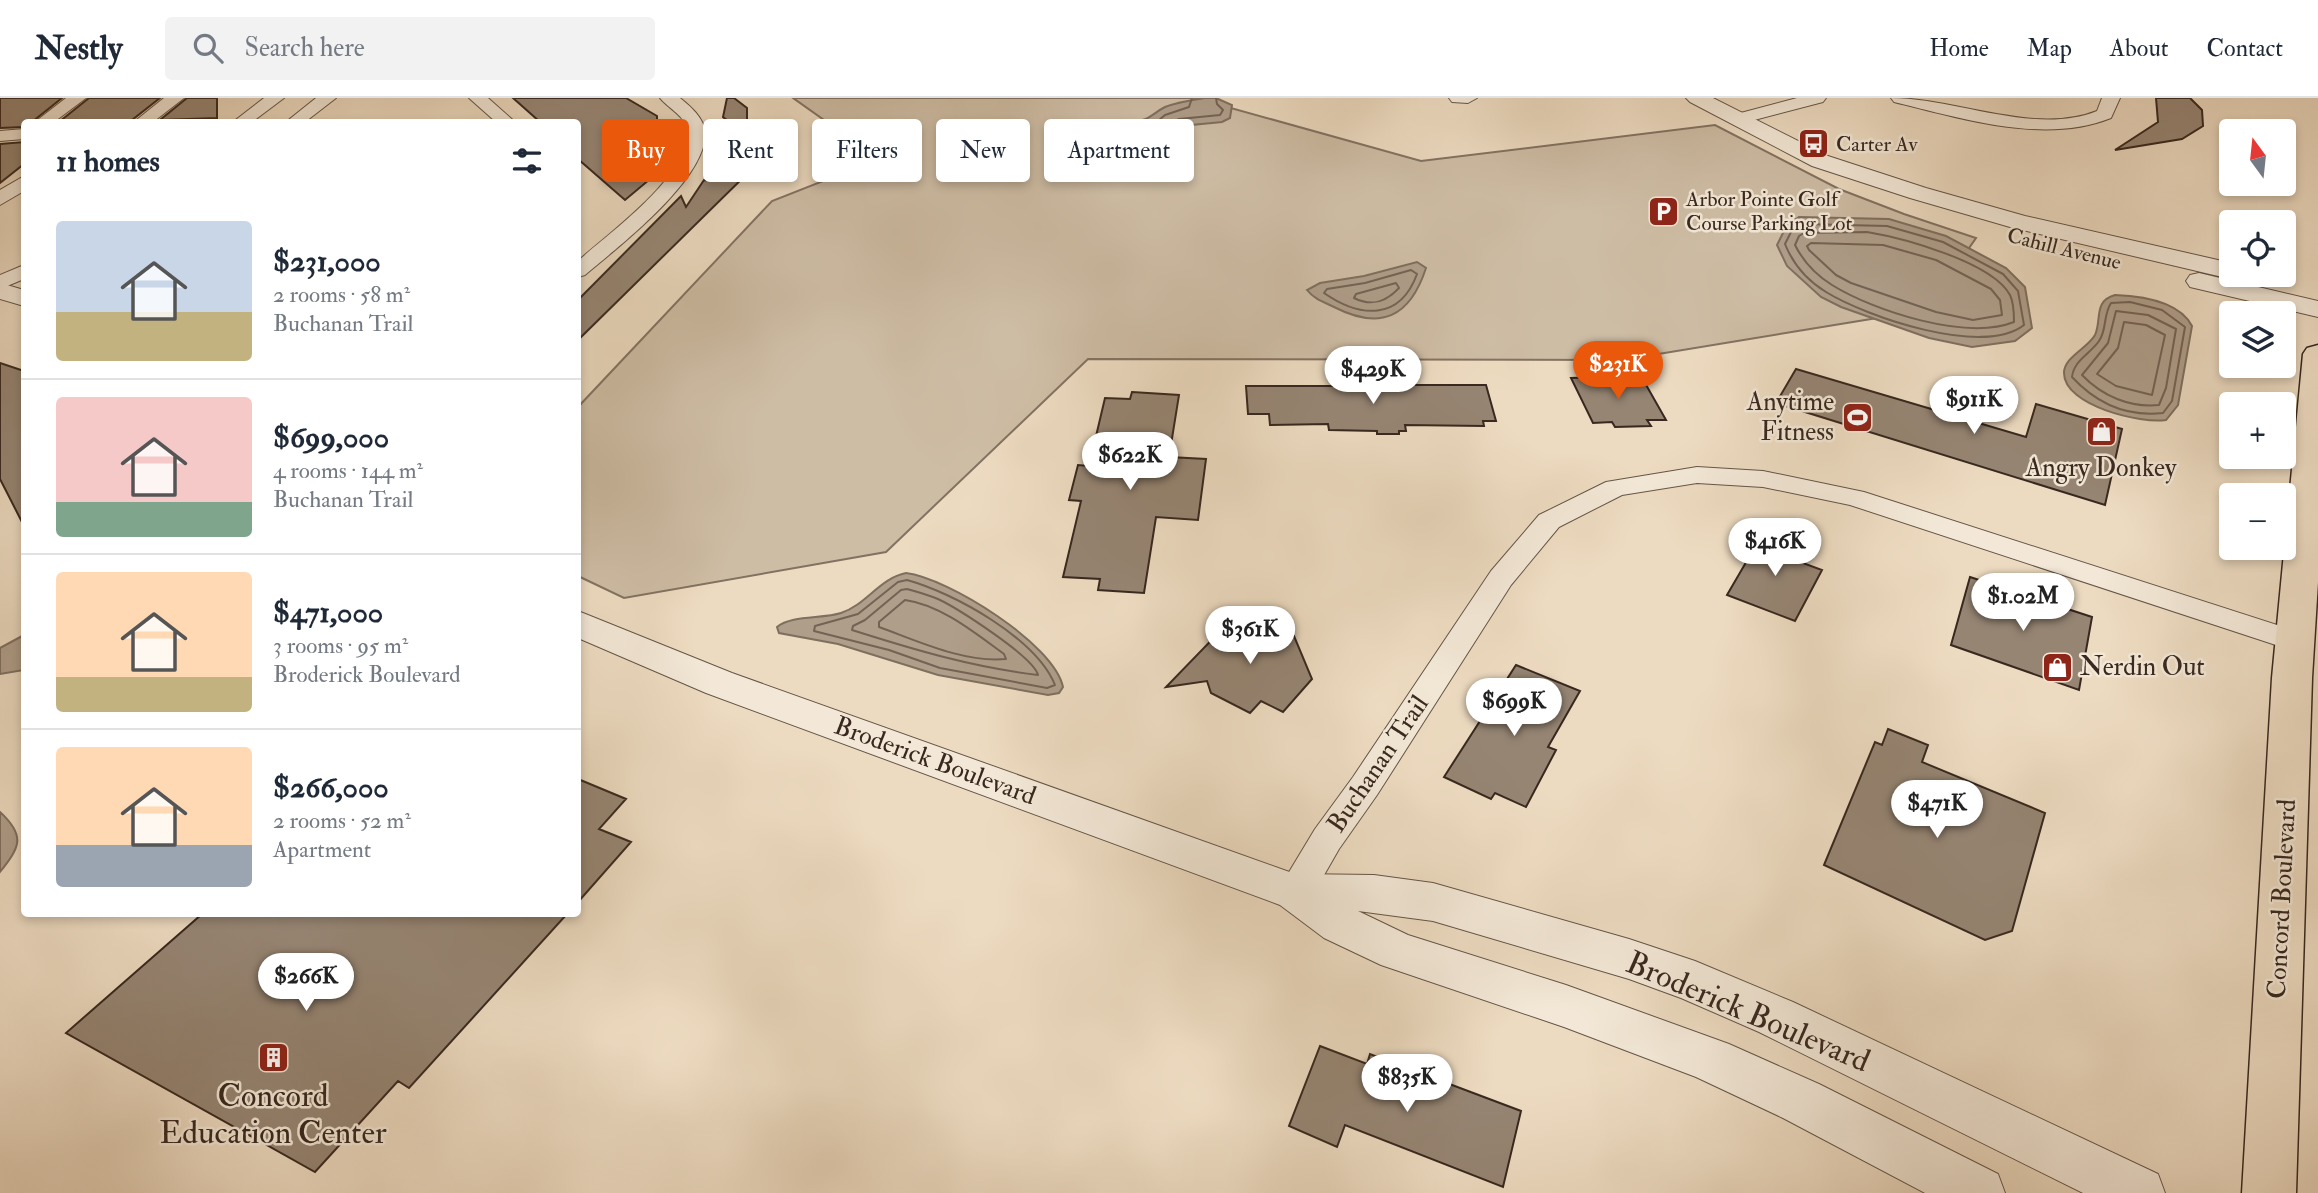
<!DOCTYPE html>
<html lang="en">
<head>
<meta charset="utf-8">
<style>
  body { margin:0; font-family:"IM FELL Double Pica",serif; background:#f2f2f3; color:#1f2937; height:100vh; display:flex; flex-direction:column; font-size:26px; white-space:nowrap }
  * { box-sizing:border-box; margin:0 }
  p { font-size:23px; color:#747a83 }
  .icon { flex:none; width:38px; height:38px; fill:none; stroke:currentColor; stroke-width:2; stroke-linecap:round; stroke-linejoin:round }
  .map { position:relative; flex:1; overflow:hidden }
  .sheet { position:absolute; left:21px; top:21px; width:560px; height:798px; display:flex; flex-direction:column; background:#fff; border-radius:7px; box-shadow:0 4px 10px #0003 }
  .sheet>* { flex:none }
  .guide { position:absolute; left:602px; top:21px; width:665px; height:63px; display:flex; gap:14px }
  .needle { width:46px; rotate:345deg }
  .fabs { position:absolute; left:2219px; top:21px; display:grid; gap:14px }
  .fabs a { display:grid; place-items:center; width:77px; height:77px; border-radius:7px; background:#fff; box-shadow:0 4px 10px #0003; font-size:35px }
  .price { position:absolute; translate:-50% -60px; padding:0 16px; border-radius:24px; background:#fff; color:#222; font-size:23px; line-height:46px; filter:drop-shadow(0 2px 4px #0008) }
  .price::after { content:''; position:absolute; left:50%; top:42px; width:21px; height:16px; margin-left:-10px; background:inherit; clip-path:polygon(0 0,100% 0,50% 100%) }
  .price.selected { background:#ea580c; color:#fff }
  ul { padding:0; list-style:none }
  li { display:flex; align-items:center; gap:21px; height:175px; padding:0 35px }
  li+li { border-top:2px solid #e0e1e3 }
  li span { display:grid; place-items:center; flex:none; width:196px; height:140px; border-radius:7px; color:#555 }
  li>.icon { margin-inline-start:auto }
  span .icon { width:84px; height:84px; fill:#fffc; stroke-width:1 }
  li b { font-size:30px }
  h2 { display:flex; justify-content:space-between; align-items:center; height:84px; padding:0 35px; font-size:30px }
  .chip { padding:0 24px; border-radius:7px; background:#fff; box-shadow:0 4px 10px #0003; font-size:24px; line-height:63px }
  .chip.selected { background:#ea580c; color:#fff }
  header { display:flex; align-items:center; gap:42px; box-sizing:border-box; height:98px; padding:0 35px; background:#fff; border-bottom:2px solid #e0e1e3 }
  header strong { font-size:33px }
  nav { display:flex; gap:38px; margin-inline-start:auto; font-size:24px }
  .search { width:490px; height:63px; background:#f2f2f3; display:flex; align-items:center; gap:18px; box-sizing:border-box; padding:0 24px; border-radius:7px; color:#747a83; font-size:26px }
  .map>svg:first-child { display:block }
  .green { fill:#cebda5; stroke:#837262; stroke-width:2 }
  .water { fill:#af9e8a; stroke:#7f6f5f; stroke-width:2 }
  .lines { fill:none; stroke-linecap:round; stroke-linejoin:round }
  .shore { stroke:#746354; stroke-width:2 }
  .building { fill:#968573; stroke:#38281f; stroke-width:2 }
  .minor-casing { stroke:#655548; stroke-width:2 }
  .tertiary-casing { stroke:#655548; stroke-width:2 }
  .primary-casing { stroke:#38281f; stroke-width:3 }
  .minor { fill:#f3e8d7; fill-rule:evenodd }
  .tertiary { fill:#f3e8d7; fill-rule:evenodd }
  .primary { fill:#eddbc1; fill-rule:evenodd }
  .labels { text-anchor:middle; dominant-baseline:central; stroke-width:5; stroke-linejoin:round; paint-order:stroke }
  .far-poi-label { font-size:21px; fill:#38281f; stroke:#f3e8d7; text-anchor:start }
  .far-street-label { font-size:21px; fill:#38281f; stroke:#f3e8d7 }
  .poi-label { font-size:26px; fill:#38281f; stroke:#f3e8d7; text-anchor:end }
  .street-label { font-size:26px; fill:#38281f; stroke:#f3e8d7 }
  .near-street-label { font-size:32px; fill:#38281f; stroke:#f3e8d7 }
  .near-poi-label { font-size:32px; fill:#38281f; stroke:#f3e8d7 }
</style>
</head>
<body>
<header>
<strong>Nestly</strong>
<div class="search"><svg class="icon" aria-label="search" viewBox="0 0 24 24"><circle cx="10" cy="10" r="6"/><path d="M15 15l6 6"/></svg>Search here</div>
<nav><a>Home</a><a>Map</a><a>About</a><a>Contact</a></nav>
</header>
<div class="map">
<svg width="2318" height="1095" viewBox="0 0 2318 1095">
  <rect width="100%" height="100%" fill="#eddbc1"/>
  <filter id="stains"><feTurbulence type="fractalNoise" baseFrequency=".00286" numOctaves="4"/><feColorMatrix values="0 0 0 0 .2 0 0 0 0 .09 0 0 0 0 .02 0 0 0 .5 -.17"/></filter>
  <radialGradient id="worn" r=".72"><stop offset=".6" stop-color="#630" stop-opacity="0"/><stop offset="1" stop-color="#630" stop-opacity=".3"/></radialGradient>
  <!-- green -->
  <path class="green" d="M793 0H1195L1421 63 1715 27 1839 91 1904 116 1976 140 1926 212 1622 262 1088 261 886 454 624 500 578 478V309L772 103 879 61Z"/>
  <!-- water -->
  <path class="water" d="M1205 0H1216L1232 7 1230 20 1222 24 1181 28 1139 49 1112 57 1108 54C1116 43 1135 40 1135 23 1149 23 1153 15 1165 9 1178 4 1192 2 1205 0Z
    M1799 119 1889 121 1946 138 2006 170 2025 189 2032 230 2015 243 1972 249 1929 240 1841 209 1821 199 1787 168 1777 147 1787 127Z
    M1417 164 1426 170C1410 219 1381 233 1334 209 1324 204 1314 201 1307 192L1320 185 1364 178Z
    M2115 197C2141 198 2179 203 2192 228L2178 307 2166 322C2142 326 2064 308 2064 275 2064 259 2088 250 2095 237 2102 222 2093 203 2115 197Z
    M906 475C948 480 1054 546 1063 589L1059 595 1048 597 938 577 838 546 779 535 777 529C791 517 822 521 841 515 866 507 880 480 906 475Z
    M24 537V572L0 576V550Z
    M0 714C26 738 20 749 0 774Z"/>
  <g class="lines">
    <!-- shore -->
    <path class="shore" d="M1192 0 1189 9 1165 17 1152 28 1142 31 1140 38 1144 39 1179 21 1220 17 1223 12 1217 6 1216 0
      M1803 126 1887 128 1943 144 2003 176 2018 193 2024 227C1983 259 1867 219 1826 194 1808 183 1793 166 1785 146L1792 132Z
      M1867 134C1903 140 1992 164 2010 197 2014 205 2014 216 2014 224 1966 243 1874 213 1832 187 1816 177 1803 163 1795 147L1799 138 1804 135Z
      M1811 145 1883 147 1936 162 1991 191 2000 202 2002 217 1973 222 1936 214 1851 185 1836 177 1809 152 1807 148Z
      M1411 172 1417 176C1400 223 1360 220 1324 195L1327 191 1365 185Z
      M1396 185 1399 190C1386 204 1372 209 1354 200L1356 196Z
      M2130 204 2162 212 2185 229 2172 303 2163 315C2127 319 2096 305 2072 279 2074 262 2090 256 2099 243 2107 232 2103 217 2111 205Z
      M2116 213 2148 217 2176 231 2166 290 2159 307C2130 310 2102 298 2082 277L2108 245Z
      M2124 224 2146 227 2165 237 2152 297 2116 288 2097 276 2118 250Z
      M907 482C954 495 1036 540 1055 587L1047 590 940 570 889 552 814 533 815 528 858 516 898 484Z
      M907 491C918 494 928 497 938 501 957 510 1034 559 1038 577 972 569 915 552 852 532L853 528 865 522 901 492Z
      M905 502C941 507 975 535 1004 556L1006 561C964 565 918 543 879 529V524Z"/>
  </g>
  <!-- building -->
  <path class="building" d="M0 0H62L32 24H24V29L0 30Z
    M89 0H160L132 22 59 24Z
    M187 0H217V20L160 22Z
    M513 0H626L657 18V30L668 66 625 102 578 61V24H540Z
    M727 0H734L747 10V38L723 19Z
    M2156 0H2190L2202 12 2203 28 2182 41 2115 52 2158 24Z
    M24 44V66L0 85V46Z
    M719 48 757 66 578 242V202L681 98 686 109 704 82 715 83Z
    M0 265 24 273V428L0 381Z
    M1796 271 2026 339 2036 306 2122 331 2105 407 1776 305Z
    M1641 278 1666 322H1647L1651 328 1615 329 1612 324 1593 325 1571 280Z
    M1342 283H1383L1384 287H1486L1496 323H1483L1484 328 1405 327 1406 333H1399V336H1377V333L1329 332 1328 326 1270 327 1269 316H1248L1246 288H1343Z
    M1132 294 1179 297 1169 359 1206 361 1198 422 1156 419 1144 495 1098 492 1100 481 1063 479 1081 403 1069 402 1078 367 1089 368 1105 300 1130 301Z
    M1766 430 1791 439 1781 457 1822 472 1795 523 1727 497Z
    M1970 479 2092 519 2079 592 1951 547Z
    M1246 515 1294 538 1312 581 1283 614 1261 603 1250 615 1211 595 1207 583 1166 589 1230 523 1236 526Z
    M1516 567 1580 593 1548 649 1556 652 1526 709 1495 695 1491 701 1444 679Z
    M1888 631 1928 647 1922 664 2045 715 2012 833 1985 842 1824 767 1875 644 1882 647Z
    M578 681 626 701 599 731 631 744 578 804Z
    M202 816H567L409 990 398 983 315 1074 66 935Z
    M1320 948 1367 966 1370 956 1521 1013 1503 1089 1345 1027 1337 1049 1289 1028Z"/>
  <g class="lines">
    <defs>
      <path id="minor" d="M66 0H86L54 24H35Z
        M164 0H184L153 24H134Z
        M264 0H284L252 24H233Z
        M316 0H336L305 24H286Z
        M469 0H488L515 24H496Z
        M660 0H680C690 8 704 20 705 34 708 80 618 149 585 177L578 179V163C608 136 691 77 687 33 686 18 669 11 660 0Z
        M1449 0H1477L1468 5 1452 4Z
        M1797 0H1826L1823 4 1739 26 1730 21 1733 17Z
        M1891 0C1956 0 2035 38 2097 13L2102 0H2120L2111 20C2044 47 1961 20 1894 4Z
        M24 31V41L0 43V33Z
        M24 78V93L0 107V92Z
        M24 167V181L0 191V177Z
        M1697 369 1763 373 1864 394 2305 536 2310 543 2305 550 2295 553 2285 550 1850 407 1763 389 1697 385 1622 397 1559 429 1511 487 1377 697 1339 751 1308 805 1295 809 1282 805 1277 794 1315 731 1353 679 1491 473 1539 417 1606 384Z"/>
      <path id="tertiary" d="M1686 0H1713L1828 58 1926 90 2025 118 2231 165V177H2241L2231 181 2010 129 1910 100 1812 68 1690 4Z
        M2199 175 2318 203V219L2190 189 2186 183 2190 177Z
        M0 185 24 192V208L0 201Z
        M578 513 732 575 1295 776 1374 777 1433 785 1629 841 1695 863 1793 904 2158 1076 2165 1095H2083L1759 934 1681 900 1629 881 1433 823 1358 813 1408 837 1566 887 1729 946 1819 986 1998 1076 2005 1095H1925L1783 1020 1696 979 1564 929 1381 867 1324 840 1280 807 706 595 578 540Z"/>
      <path id="primary" d="M2318 247V484L2312 580 2296 1095H2242L2272 580 2303 256 2307 250Z"/>
    </defs>
    <!-- minor casing -->
    <use href="#minor" class="minor-casing"/>
    <!-- tertiary casing -->
    <use href="#tertiary" class="tertiary-casing"/>
    <!-- primary casing -->
    <use href="#primary" class="primary-casing"/>
    <!-- minor -->
    <use href="#minor" class="minor"/>
    <!-- tertiary -->
    <use href="#tertiary" class="tertiary"/>
    <!-- primary -->
    <use href="#primary" class="primary"/>
  </g>
  <!-- icons -->
  <defs>
    <symbol id="bus-square" viewBox="-11 -11 22 22"><rect x="-9" y="-9" width="18" height="18" rx="4" fill="#8f2418" stroke="#f3e8d7"/><path d="M-5-6H5V4H4V6H2V4H-2V6H-4V4H-5ZM-3.5-4V0h7V-4ZM-3.5 1.2v1.5H-2V1.2ZM2 1.2v1.5H3.5V1.2Z" fill="#fff"/></symbol>
    <symbol id="parking-square" viewBox="-11 -11 22 22"><rect x="-9" y="-9" width="18" height="18" rx="4" fill="#8f2418" stroke="#f3e8d7"/><path d="M-3.5-5.5H1a3.5 3.5 0 0 1 0 7H-1V5.5H-3.5ZM-1-3.4V-.6H.8a1.4 1.4 0 0 0 0-2.8Z" fill="#fff"/></symbol>
    <symbol id="stadium-square" viewBox="-11 -11 22 22"><rect x="-9" y="-9" width="18" height="18" rx="4" fill="#8f2418" stroke="#f3e8d7"/><path d="M0-5a6.5 5 0 1 0 0 10a6.5 5 0 1 0 0-10ZM-3.5-1.8h7v3.6h-7Z" fill="#fff"/></symbol>
    <symbol id="shop-square" viewBox="-11 -11 22 22"><rect x="-9" y="-9" width="18" height="18" rx="4" fill="#8f2418" stroke="#f3e8d7"/><path d="M-5-2.5h2.3a2.7 3.5 0 0 1 5.4 0H5L5.5 6h-11ZM-1.5-2.5h3a1.5 2.3 0 0 0-3 0Z" fill="#fff"/></symbol>
    <symbol id="building-square" viewBox="-11 -11 22 22"><rect x="-9" y="-9" width="18" height="18" rx="4" fill="#8f2418" stroke="#f3e8d7"/><path d="M-4-6H4V6H1V3H-1V6H-4ZM-2.5-4.3h1.7v1.8h-1.7ZM.8-4.3h1.7v1.8H.8ZM-2.5-1h1.7V.8h-1.7ZM.8-1h1.7V.8H.8Z" fill="#fff"/></symbol>
  </defs>
  <g fill-rule="evenodd">
    <use href="#bus-square" x="1796" y="28" width="35" height="35"/>
    <use href="#parking-square" x="1646" y="96" width="35" height="35"/>
    <use href="#stadium-square" x="1840" y="302" width="35" height="35"/>
    <use href="#shop-square" x="2084" y="316" width="35" height="35"/>
    <use href="#shop-square" x="2040" y="552" width="35" height="35"/>
    <use href="#building-square" x="256" y="942" width="35" height="35"/>
  </g>
  <g class="labels">
    <!-- far-poi labels -->
    <g class="far-poi-label">
      <text x="1836" y="46">Carter Av</text>
      <text x="1686" y="101">Arbor Pointe Golf<tspan x="1686" dy="24">Course Parking Lot</tspan></text>
    </g>
    <!-- far-street labels -->
    <g class="far-street-label">
      <text transform="translate(2064 151) rotate(14)">Cahill Avenue</text>
    </g>
    <!-- poi labels -->
    <g class="poi-label">
      <text x="1834" y="304">Anytime<tspan x="1834" dy="30">Fitness</tspan></text>
      <text x="2101" y="370" text-anchor="middle">Angry Donkey</text>
      <text x="2080" y="569" text-anchor="start">Nerdin Out</text>
    </g>
    <!-- street labels -->
    <g class="street-label">
      <text transform="translate(935 663) rotate(20)">Broderick Boulevard</text>
      <text transform="translate(1378 666) rotate(-56)">Buchanan Trail</text>
      <text transform="translate(2282 801) rotate(-87)">Concord Boulevard</text>
    </g>
    <!-- near-street labels -->
    <g class="near-street-label">
      <text transform="translate(1748 914) rotate(23)">Broderick Boulevard</text>
    </g>
    <!-- near-poi labels -->
    <g class="near-poi-label">
      <text x="273" y="998">Concord<tspan x="273" dy="37">Education Center</tspan></text>
    </g>
  </g>
  <rect width="100%" height="100%" filter="url(#stains)"/>
  <rect width="100%" height="100%" fill="url(#worn)"/>
</svg>
<div class="fabs">
<a><svg class="needle" viewBox="-14 -14 28 28"><path d="M0-13l5 13h-10z" fill="#e53935"/><path d="M0 13l5-13h-10z" fill="#747a83"/></svg></a>
<a><svg class="icon" aria-label="locate" viewBox="0 0 24 24"><circle cx="12" cy="12" r="6"/><path d="M12 2v4M12 18v4M2 12h4M18 12h4"/></svg></a>
<a><svg class="icon" aria-label="layers" viewBox="0 0 24 24"><path d="M12 4l9 5-9 5-9-5zM3 14l9 5 9-5"/></svg></a>
<a>+</a>
<a>−</a>
</div>
<b class="price selected" style="left:1618px;top:303px">$231K</b>
<b class="price" style="left:1373px;top:308px">$429K</b>
<b class="price" style="left:1974px;top:338px">$911K</b>
<b class="price" style="left:1130px;top:394px">$622K</b>
<b class="price" style="left:1775px;top:480px">$416K</b>
<b class="price" style="left:2023px;top:535px">$1.02M</b>
<b class="price" style="left:1250px;top:568px">$361K</b>
<b class="price" style="left:1514px;top:640px">$699K</b>
<b class="price" style="left:1937px;top:742px">$471K</b>
<b class="price" style="left:306px;top:915px">$266K</b>
<b class="price" style="left:1407px;top:1016px">$835K</b>
<div class="guide">
<a class="chip selected">Buy</a>
<a class="chip">Rent</a>
<a class="chip">Filters</a>
<a class="chip">New</a>
<a class="chip">Apartment</a>
</div>
<section class="sheet">
<h2>11 homes<svg class="icon" aria-label="filters" viewBox="0 0 24 24"><path d="M4 7h16M4 17h16"/><circle cx="9" cy="7" r="2"/><circle cx="15" cy="17" r="2"/></svg></h2>
<ul>
<li><span style="background:linear-gradient(#c9d6e8 65%,#c2b280 0)"><svg class="icon" aria-label="home" viewBox="0 0 24 24"><path d="M3 11l9-7 9 7M6 9v11h12V9"/></svg></span><div><b>$231,000</b><p>2 rooms · 58 m²</p><p>Buchanan Trail</p></div></li>
<li><span style="background:linear-gradient(#f6c9c9 75%,#7fa58c 0)"><svg class="icon" aria-label="home" viewBox="0 0 24 24"><path d="M3 11l9-7 9 7M6 9v11h12V9"/></svg></span><div><b>$699,000</b><p>4 rooms · 144 m²</p><p>Buchanan Trail</p></div></li>
<li><span style="background:linear-gradient(#ffd9b3 75%,#c2b280 0)"><svg class="icon" aria-label="home" viewBox="0 0 24 24"><path d="M3 11l9-7 9 7M6 9v11h12V9"/></svg></span><div><b>$471,000</b><p>3 rooms · 95 m²</p><p>Broderick Boulevard</p></div></li>
<li><span style="background:linear-gradient(#ffd9b3 70%,#9aa5b1 0)"><svg class="icon" aria-label="home" viewBox="0 0 24 24"><path d="M3 11l9-7 9 7M6 9v11h12V9"/></svg></span><div><b>$266,000</b><p>2 rooms · 52 m²</p><p>Apartment</p></div></li>
</ul>
</section>
</div>
</body>
</html>
